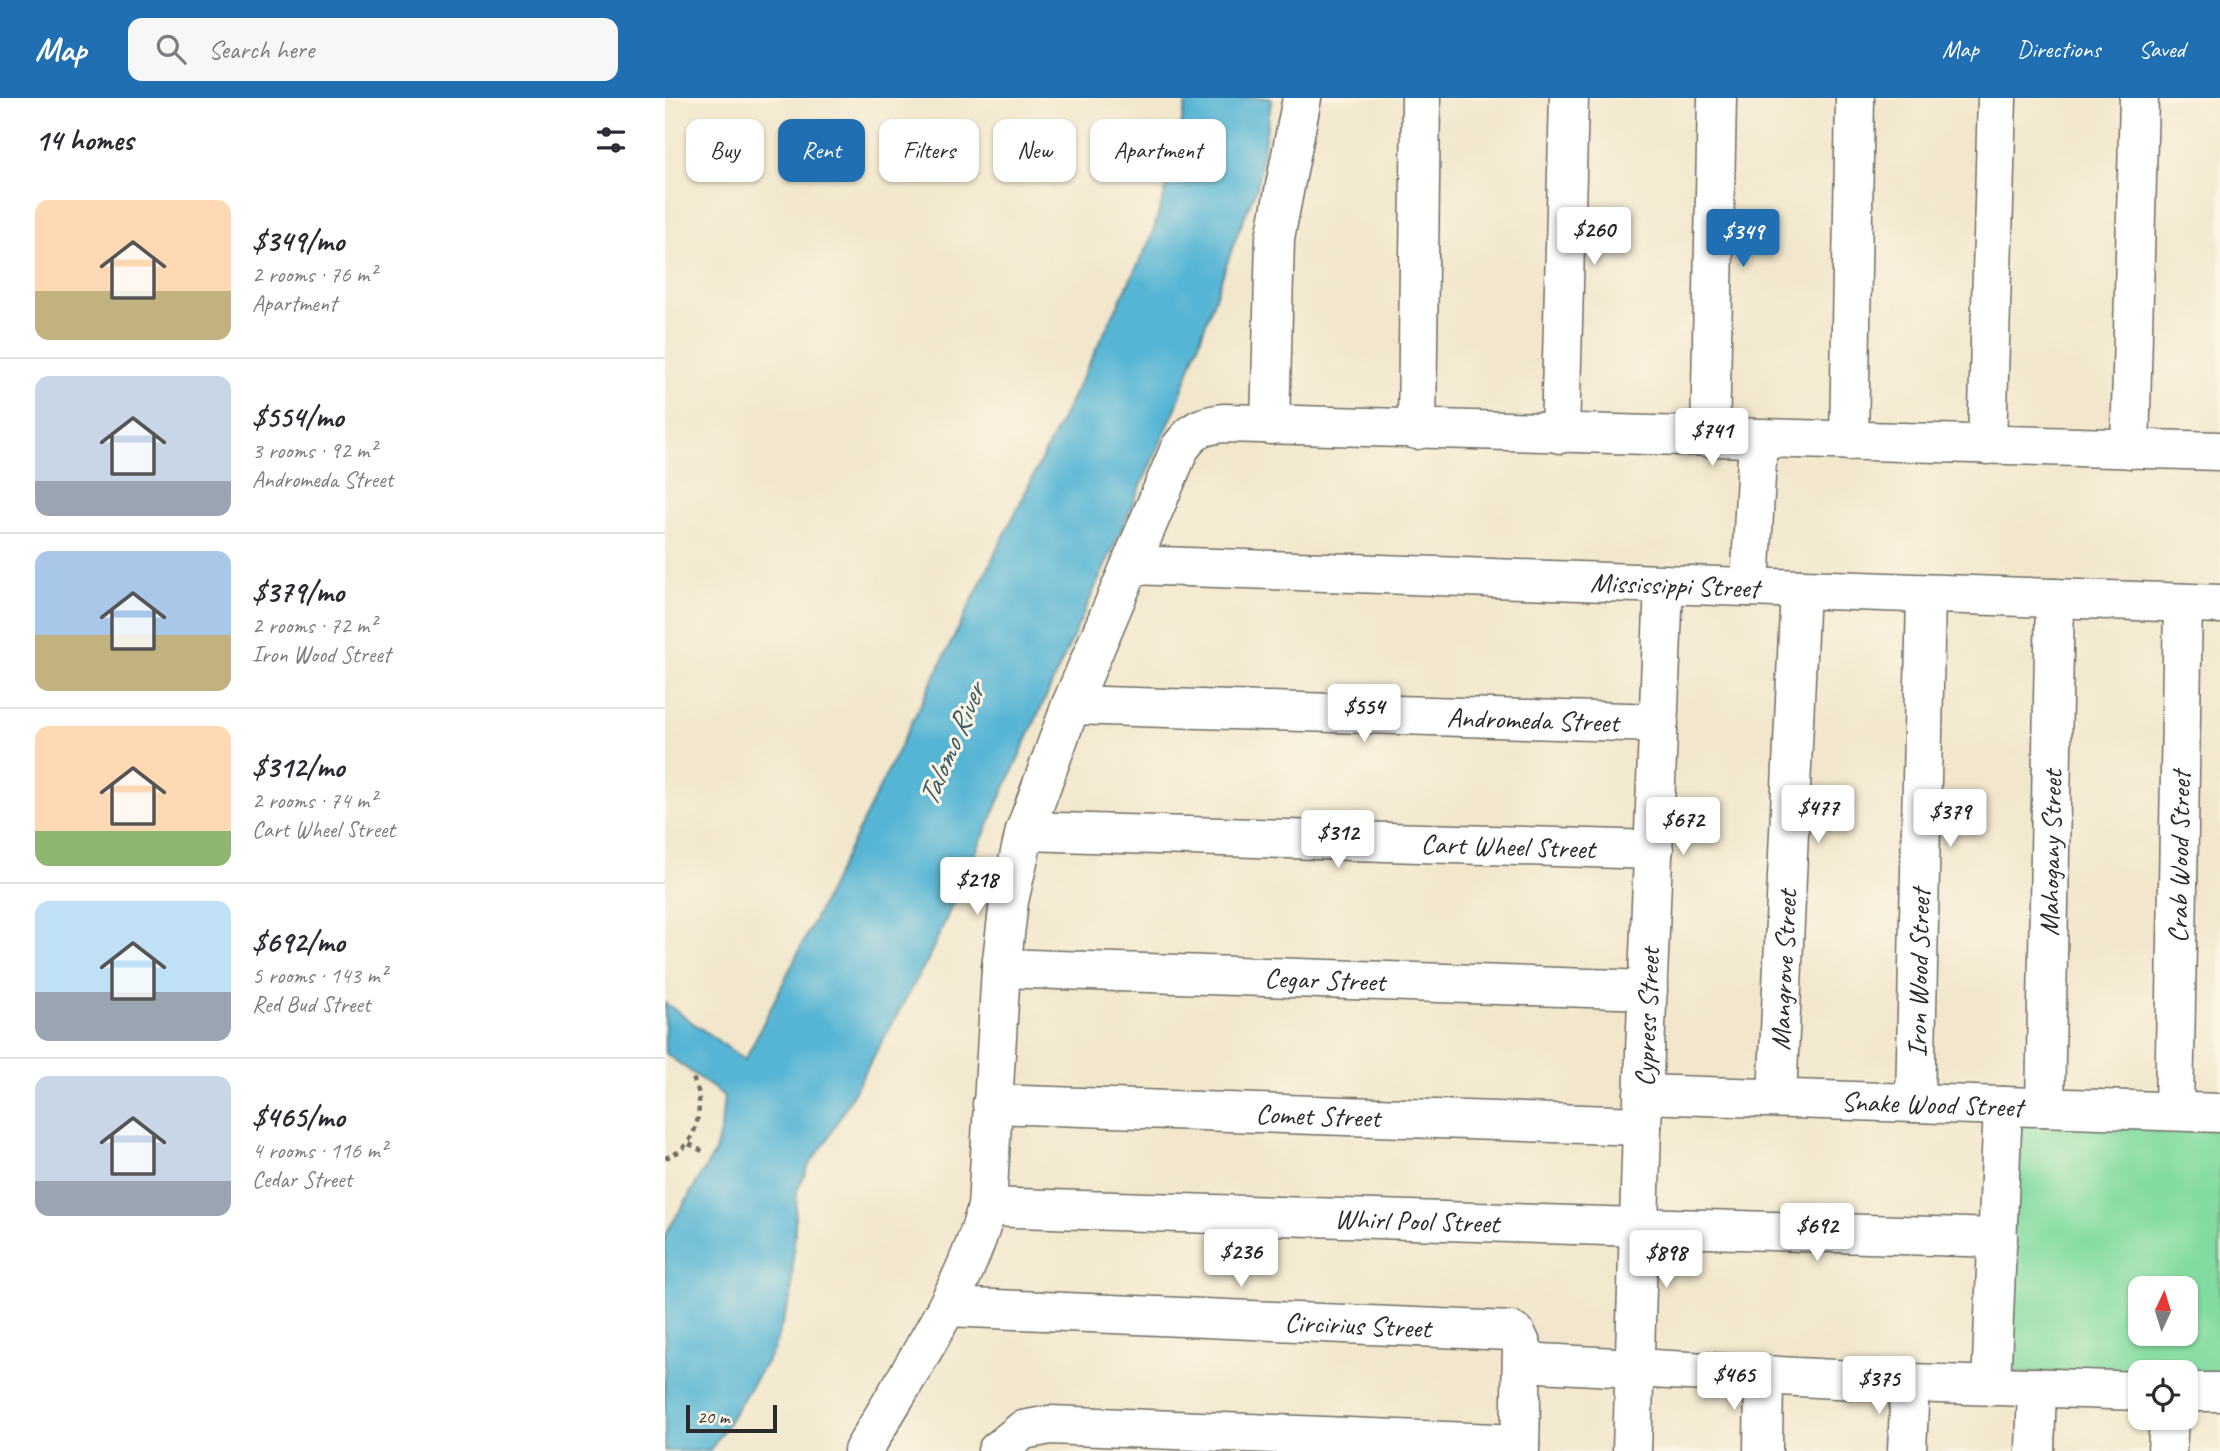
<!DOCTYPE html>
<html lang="en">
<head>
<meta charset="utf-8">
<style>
  body { margin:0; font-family:Caveat,sans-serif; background:#f7f7f7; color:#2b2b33; height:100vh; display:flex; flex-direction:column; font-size:26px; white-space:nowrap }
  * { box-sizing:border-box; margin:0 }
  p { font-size:23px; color:#7c7c81 }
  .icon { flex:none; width:38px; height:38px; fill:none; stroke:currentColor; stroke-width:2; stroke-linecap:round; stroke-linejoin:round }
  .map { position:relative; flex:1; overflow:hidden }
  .panel { display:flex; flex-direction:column; background:#fff; width:665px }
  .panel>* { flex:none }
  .top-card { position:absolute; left:21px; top:21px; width:665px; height:63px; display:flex; gap:14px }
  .needle { width:46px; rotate:4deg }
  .buttons { position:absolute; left:1463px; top:1178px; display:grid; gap:14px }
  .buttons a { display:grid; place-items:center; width:70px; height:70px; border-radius:14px; background:#fff; box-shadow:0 2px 5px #0004; font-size:35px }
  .scale { position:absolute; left:21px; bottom:18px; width:91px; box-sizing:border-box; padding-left:7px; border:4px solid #2b2b2b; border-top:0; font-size:19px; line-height:24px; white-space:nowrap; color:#2b2b2b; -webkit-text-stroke:5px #fcf5e5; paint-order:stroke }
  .price { position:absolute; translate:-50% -60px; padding:0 16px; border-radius:7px; background:#fff; color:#222; font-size:23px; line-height:46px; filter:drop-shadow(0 2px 4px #0008) }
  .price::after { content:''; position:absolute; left:50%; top:42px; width:21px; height:16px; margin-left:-10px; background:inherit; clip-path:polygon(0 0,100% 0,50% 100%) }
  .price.current { background:#1f6fb2; color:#fff }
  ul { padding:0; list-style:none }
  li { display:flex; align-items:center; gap:21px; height:175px; padding:0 35px }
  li+li { border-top:2px solid #e1e1e2 }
  li span { display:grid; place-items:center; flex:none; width:196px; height:140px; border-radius:14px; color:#555 }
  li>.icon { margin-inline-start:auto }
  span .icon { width:84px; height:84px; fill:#fffc; stroke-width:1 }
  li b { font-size:30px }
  h2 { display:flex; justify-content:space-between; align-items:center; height:84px; padding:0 35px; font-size:30px }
  .pill { padding:0 24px; border-radius:14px; background:#fff; box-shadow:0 2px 5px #0004; font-size:24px; line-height:63px }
  .pill.current { background:#1f6fb2; color:#fff }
  header { display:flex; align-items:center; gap:42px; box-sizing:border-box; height:98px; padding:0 35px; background:#1f6fb2; color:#fff }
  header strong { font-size:33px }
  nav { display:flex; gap:38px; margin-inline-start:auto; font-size:24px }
  .search { width:490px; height:63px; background:#f7f7f7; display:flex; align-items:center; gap:18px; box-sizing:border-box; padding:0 24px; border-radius:14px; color:#7c7c81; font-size:26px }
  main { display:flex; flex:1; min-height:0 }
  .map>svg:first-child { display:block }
  .green { fill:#82dba0; stroke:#568366; stroke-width:2; fill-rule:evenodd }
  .water { fill:#56b5d4; stroke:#407080; stroke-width:2 }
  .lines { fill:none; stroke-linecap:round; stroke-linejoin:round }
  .minor-casing { stroke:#716d63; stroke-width:41 }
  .path { stroke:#716d63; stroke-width:4.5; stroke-dasharray:5 5; stroke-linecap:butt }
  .minor { stroke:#fff; stroke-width:38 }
  .labels { text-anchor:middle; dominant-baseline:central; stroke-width:6; stroke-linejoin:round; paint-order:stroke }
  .street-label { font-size:28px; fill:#2b2b2b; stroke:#fcf5e5 }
  .water-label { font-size:30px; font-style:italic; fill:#3a5b66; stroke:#fcf5e5 }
</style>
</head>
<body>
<header>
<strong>Map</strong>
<div class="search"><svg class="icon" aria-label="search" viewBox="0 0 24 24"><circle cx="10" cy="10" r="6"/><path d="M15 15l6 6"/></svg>Search here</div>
<nav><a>Map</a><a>Directions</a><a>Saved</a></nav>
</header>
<main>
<section class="panel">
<h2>14 homes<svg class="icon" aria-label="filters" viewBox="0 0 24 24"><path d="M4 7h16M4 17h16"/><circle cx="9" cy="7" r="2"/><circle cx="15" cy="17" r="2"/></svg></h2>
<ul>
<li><span style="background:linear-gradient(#ffd9b3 65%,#c2b280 0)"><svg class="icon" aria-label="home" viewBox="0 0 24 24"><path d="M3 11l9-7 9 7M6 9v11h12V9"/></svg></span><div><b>$349/mo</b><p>2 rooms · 76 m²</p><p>Apartment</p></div></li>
<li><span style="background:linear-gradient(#c9d6e8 75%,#9aa5b1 0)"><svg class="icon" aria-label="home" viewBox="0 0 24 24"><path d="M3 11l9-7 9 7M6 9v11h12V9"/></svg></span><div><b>$554/mo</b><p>3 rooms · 92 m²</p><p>Andromeda Street</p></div></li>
<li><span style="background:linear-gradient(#a9c7e8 60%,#c2b280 0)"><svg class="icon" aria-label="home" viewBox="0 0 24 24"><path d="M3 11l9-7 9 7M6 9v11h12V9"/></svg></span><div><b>$379/mo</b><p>2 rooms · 72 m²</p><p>Iron Wood Street</p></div></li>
<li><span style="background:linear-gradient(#ffd9b3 75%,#8fb573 0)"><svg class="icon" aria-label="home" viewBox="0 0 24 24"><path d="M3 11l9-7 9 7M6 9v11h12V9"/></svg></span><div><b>$312/mo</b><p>2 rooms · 74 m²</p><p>Cart Wheel Street</p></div></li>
<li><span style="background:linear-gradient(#bfe0f5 65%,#9aa5b1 0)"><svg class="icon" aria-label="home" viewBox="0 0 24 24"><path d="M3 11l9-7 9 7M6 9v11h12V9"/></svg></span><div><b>$692/mo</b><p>5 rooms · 143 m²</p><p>Red Bud Street</p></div></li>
<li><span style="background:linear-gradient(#c9d6e8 75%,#9aa5b1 0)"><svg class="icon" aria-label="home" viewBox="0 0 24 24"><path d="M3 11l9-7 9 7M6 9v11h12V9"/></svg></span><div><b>$465/mo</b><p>4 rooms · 116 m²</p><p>Cedar Street</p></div></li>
</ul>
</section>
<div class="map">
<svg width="1555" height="1353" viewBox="0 0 1555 1353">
  <rect width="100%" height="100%" fill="#fcf5e5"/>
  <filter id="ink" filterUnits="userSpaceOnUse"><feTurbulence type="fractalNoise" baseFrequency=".0143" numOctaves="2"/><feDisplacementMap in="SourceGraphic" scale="14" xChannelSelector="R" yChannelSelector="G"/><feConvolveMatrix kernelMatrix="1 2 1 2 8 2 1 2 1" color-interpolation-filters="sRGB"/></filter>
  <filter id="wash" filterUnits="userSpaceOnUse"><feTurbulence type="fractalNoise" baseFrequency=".00686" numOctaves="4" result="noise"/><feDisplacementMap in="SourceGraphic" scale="28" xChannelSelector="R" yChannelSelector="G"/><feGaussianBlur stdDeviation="1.57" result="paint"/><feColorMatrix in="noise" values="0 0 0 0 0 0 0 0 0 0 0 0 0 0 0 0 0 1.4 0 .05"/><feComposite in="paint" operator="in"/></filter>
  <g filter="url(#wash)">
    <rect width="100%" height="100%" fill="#f2e7cc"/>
    <!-- green -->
    <path class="green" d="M1347 1021 1555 1026V1279L1521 1278V1274L1342 1275ZM1475 1190H1521V1236H1475Z"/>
    <!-- water -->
    <path class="water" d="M522 0H607L592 89 573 134 511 310 263 861 161 1044 144 1067 132 1093 126 1198 108 1253 45 1353H0V1137L50 1054 56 1030 59 998 0 955V905L80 962 486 140 506 75Z"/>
  </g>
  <g filter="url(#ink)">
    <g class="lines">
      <defs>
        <g id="minor">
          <path d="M605 327 610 140 637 0"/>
          <path d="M752 332 756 0"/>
          <path d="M895 336 904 0"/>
          <path d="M1045 340 1052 0"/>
          <path d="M1184 343 1190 0"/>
          <path d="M1322 347 1332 0"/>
          <path d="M1465 351 1474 0"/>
          <path id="s1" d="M466 467 1555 506"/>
          <path d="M1085 489 1093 341"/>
          <path id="s2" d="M406 607 994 625"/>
          <path id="s3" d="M360 733 989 752"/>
          <path id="s4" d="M336 870 983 892"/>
          <path id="s5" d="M978 996 1555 1015"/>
          <path id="s6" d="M1112 1000 1135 491"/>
          <path id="s7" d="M1250 1005 1261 496"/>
          <path id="s8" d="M327 1006 977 1028"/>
          <path id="s9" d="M1380 1009 1390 500"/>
          <path id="s10" d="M1509 1013 1518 505"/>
          <path id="s11" d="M322 1109 1333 1140"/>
          <path id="s12" d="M282 1209 846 1233 852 1237 857 1248 855 1353"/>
          <path d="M857 1264 1245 1285 1475 1293"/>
          <path d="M1326 1288 1338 1008"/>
          <path d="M1521 1294H1555"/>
          <path d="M198 1353C243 1274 298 1198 322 1109L336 870 344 803 360 733 406 607 515 350C529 331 536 328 558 325L1555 353"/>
          <path d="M332 1353 358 1332 385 1327 855 1346"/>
          <path id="s13" d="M967 1353 977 1028 999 487"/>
          <path d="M1098 1353 1099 1277"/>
          <path d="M1242 1353 1245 1285"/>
          <path d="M1370 1353 1372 1289"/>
          <path d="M1502 1353 1504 1320"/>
        </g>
      </defs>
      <!-- minor casing -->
      <use href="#minor" class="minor-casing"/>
      <!-- path -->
      <path class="path" d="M24 1046 41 1055
        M0 1060C27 1052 35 1026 34 999 34 992 29 984 27 977"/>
      <!-- minor -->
      <use href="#minor" class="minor"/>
    </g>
  </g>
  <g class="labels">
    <!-- street labels -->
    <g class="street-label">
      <text stroke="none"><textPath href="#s1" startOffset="544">Mississippi Street</textPath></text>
      <text stroke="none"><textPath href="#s2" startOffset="462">Andromeda Street</textPath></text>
      <text stroke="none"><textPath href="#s3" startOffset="483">Cart Wheel Street</textPath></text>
      <text stroke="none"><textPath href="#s9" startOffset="254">Mahogany Street</textPath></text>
      <text stroke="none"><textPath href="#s10" startOffset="254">Crab Wood Street</textPath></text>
      <text stroke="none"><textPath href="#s6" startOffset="128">Mangrove Street</textPath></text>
      <text stroke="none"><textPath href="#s7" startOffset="130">Iron Wood Street</textPath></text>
      <text stroke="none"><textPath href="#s4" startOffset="324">Cegar Street</textPath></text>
      <text stroke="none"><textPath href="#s13" startOffset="434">Cypress Street</textPath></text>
      <text stroke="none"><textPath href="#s5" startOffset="289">Snake Wood Street</textPath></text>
      <text stroke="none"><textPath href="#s8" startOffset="326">Comet Street</textPath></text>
      <text stroke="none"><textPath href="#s11" startOffset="430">Whirl Pool Street</textPath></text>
      <text stroke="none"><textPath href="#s12" startOffset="411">Circirius Street</textPath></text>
    </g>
    <!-- water labels -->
    <g class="water-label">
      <text transform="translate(286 647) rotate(-67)">Talomo River</text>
    </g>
  </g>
</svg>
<div class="buttons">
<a><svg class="needle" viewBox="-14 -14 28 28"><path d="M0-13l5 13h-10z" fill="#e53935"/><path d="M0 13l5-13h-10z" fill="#7c7c81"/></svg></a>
<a><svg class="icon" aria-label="locate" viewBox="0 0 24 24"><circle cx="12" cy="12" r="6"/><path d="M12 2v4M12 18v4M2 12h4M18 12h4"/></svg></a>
</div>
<div class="scale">20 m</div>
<b class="price" style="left:929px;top:169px">$260</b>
<b class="price current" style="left:1078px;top:171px">$349</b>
<b class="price" style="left:1047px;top:370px">$741</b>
<b class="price" style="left:699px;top:646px">$554</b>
<b class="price" style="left:1153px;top:747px">$477</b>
<b class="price" style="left:1285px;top:751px">$379</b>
<b class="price" style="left:1018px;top:759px">$672</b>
<b class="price" style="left:673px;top:772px">$312</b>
<b class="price" style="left:312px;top:819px">$218</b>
<b class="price" style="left:1152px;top:1165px">$692</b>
<b class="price" style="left:576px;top:1191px">$236</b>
<b class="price" style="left:1001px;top:1192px">$898</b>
<b class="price" style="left:1069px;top:1314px">$465</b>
<b class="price" style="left:1214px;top:1318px">$375</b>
<div class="top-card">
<a class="pill">Buy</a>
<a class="pill current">Rent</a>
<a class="pill">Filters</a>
<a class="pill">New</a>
<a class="pill">Apartment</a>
</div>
</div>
</main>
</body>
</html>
